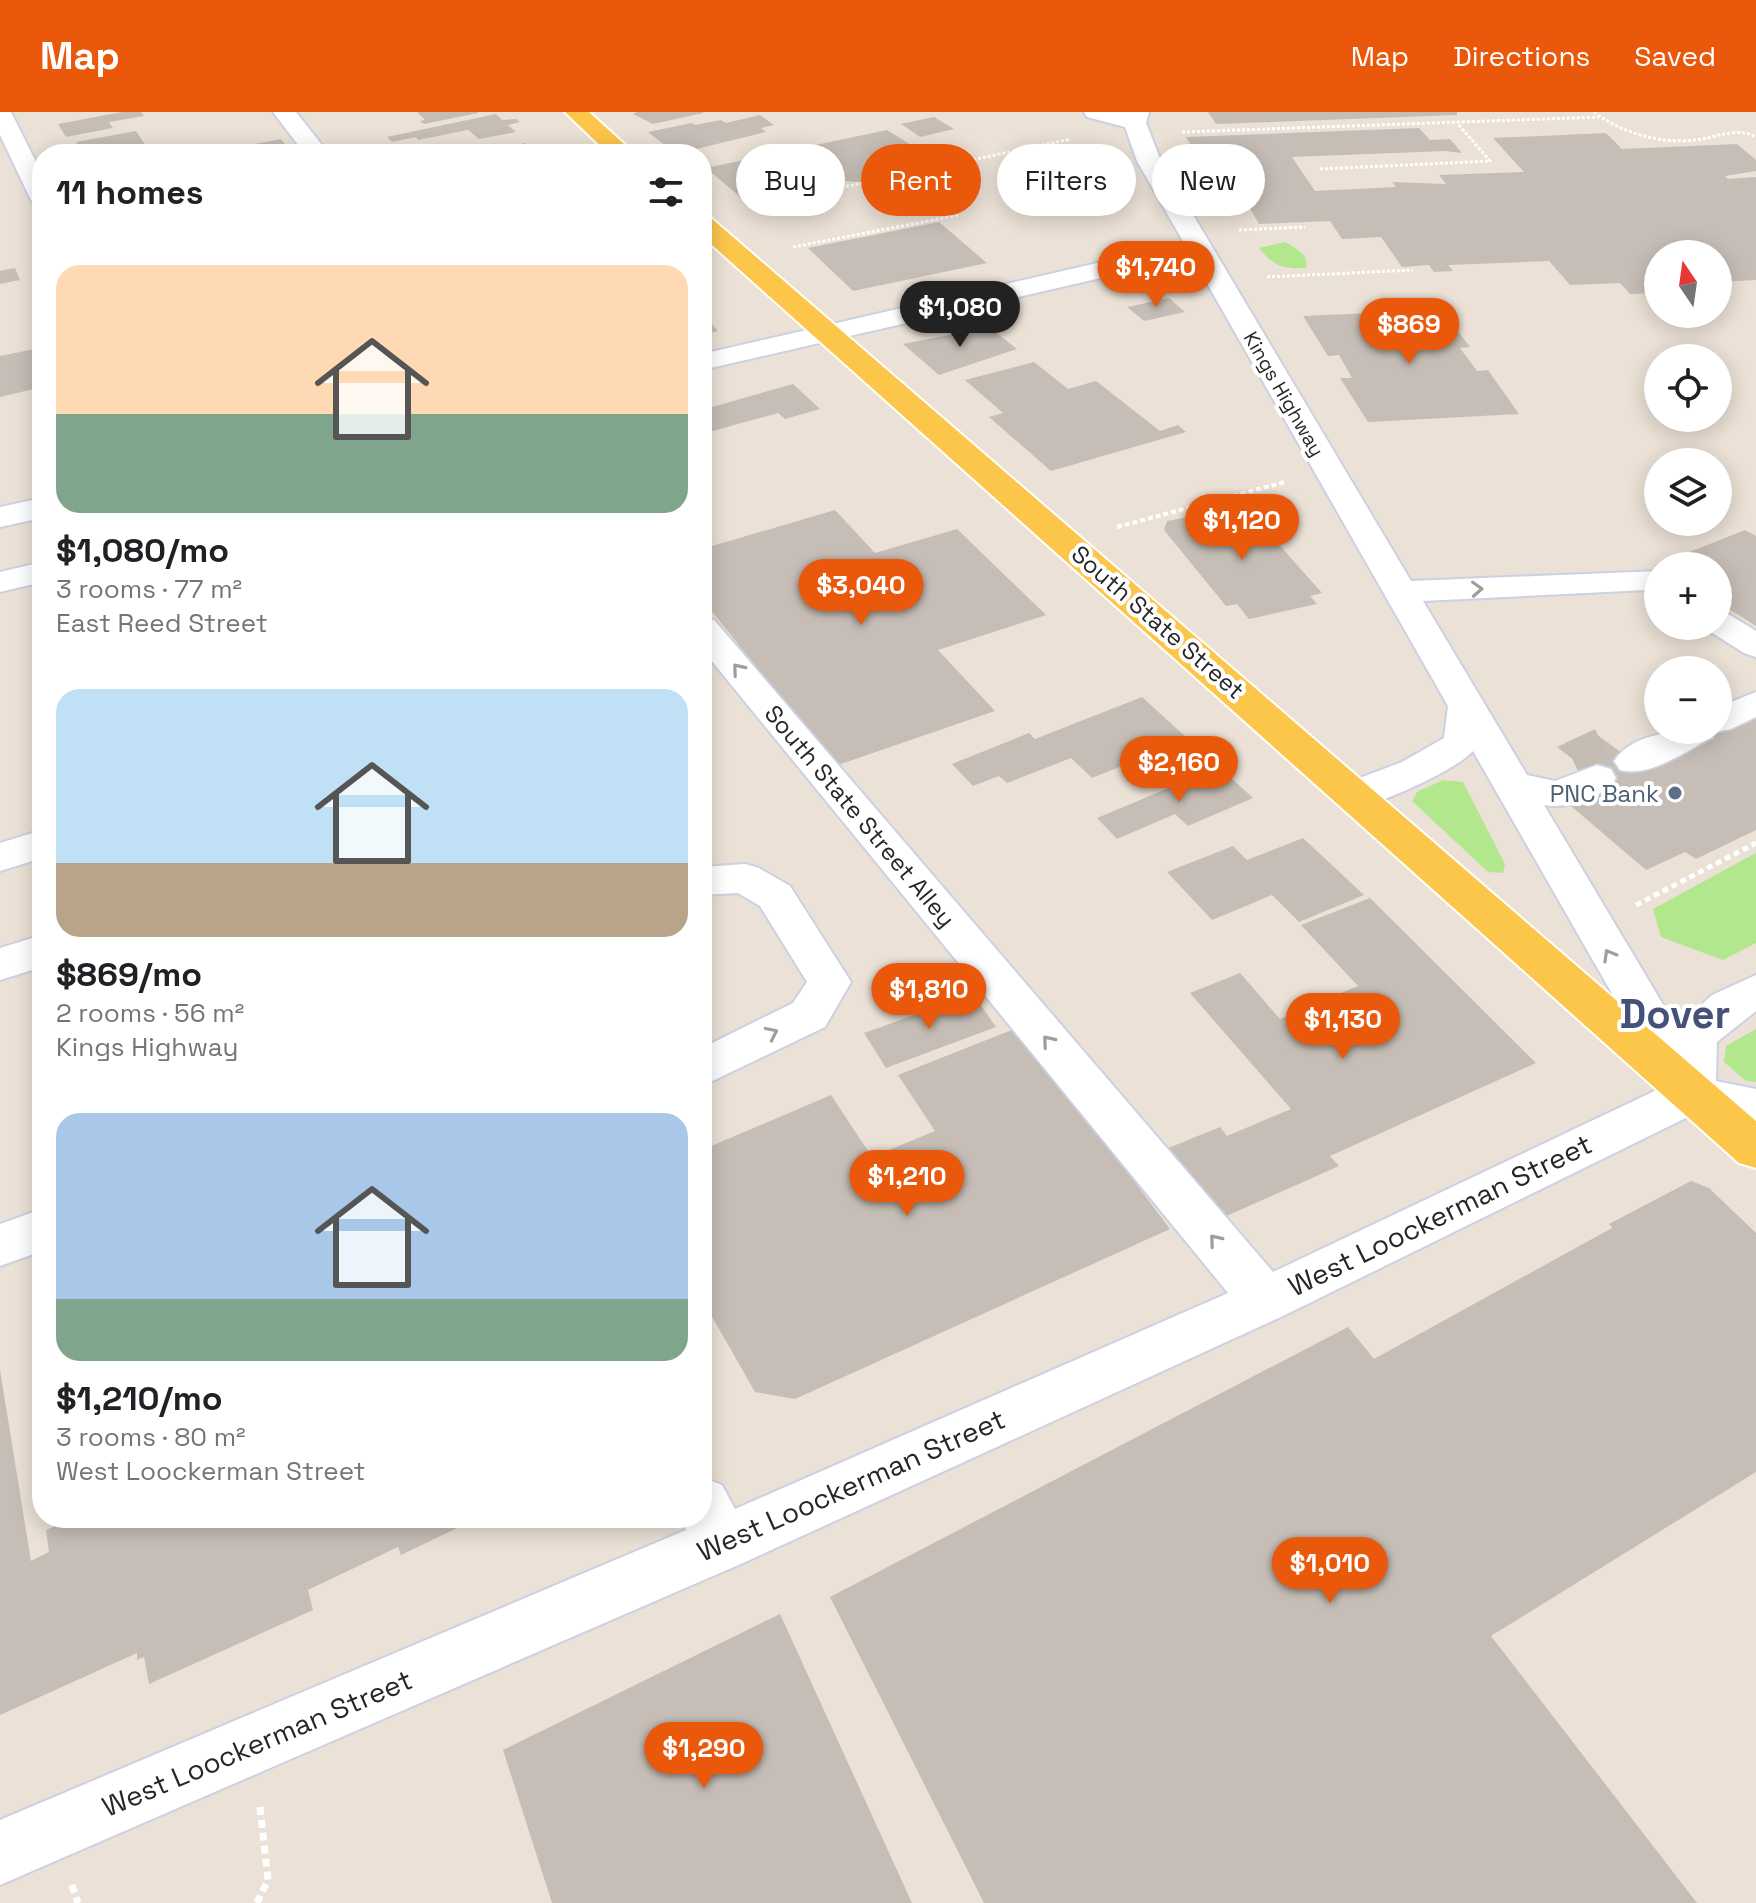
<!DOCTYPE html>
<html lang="en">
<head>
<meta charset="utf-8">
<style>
  body { margin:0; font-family:"Space Grotesk",sans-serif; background:#f2f2f2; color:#202124; height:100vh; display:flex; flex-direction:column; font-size:30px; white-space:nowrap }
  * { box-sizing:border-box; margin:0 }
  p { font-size:26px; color:#757577 }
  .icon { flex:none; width:44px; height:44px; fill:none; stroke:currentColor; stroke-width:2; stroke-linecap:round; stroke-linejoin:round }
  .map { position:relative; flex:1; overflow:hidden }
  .panel { position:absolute; left:32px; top:32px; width:680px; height:1384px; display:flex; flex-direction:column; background:#fff; border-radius:32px; box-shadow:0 4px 20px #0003 }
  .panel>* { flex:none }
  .guide { position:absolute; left:736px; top:32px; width:760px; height:72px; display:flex; gap:16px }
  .needle { width:52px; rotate:347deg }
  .fabs { position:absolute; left:1644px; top:128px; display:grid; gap:16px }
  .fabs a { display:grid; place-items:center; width:88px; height:88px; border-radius:50%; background:#fff; box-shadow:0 4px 20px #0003; font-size:40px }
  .price { position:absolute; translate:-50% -68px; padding:0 18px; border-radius:28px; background:#ea580c; color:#fff; font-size:26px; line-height:52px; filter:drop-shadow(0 2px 4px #0008) }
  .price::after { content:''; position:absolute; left:50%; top:48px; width:24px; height:18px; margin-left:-12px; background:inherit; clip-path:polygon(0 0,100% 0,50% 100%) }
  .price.on { background:#222; color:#fff }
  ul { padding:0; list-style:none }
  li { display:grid; align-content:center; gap:16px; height:424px; padding:0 24px }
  li span { display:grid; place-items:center; height:248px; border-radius:24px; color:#555 }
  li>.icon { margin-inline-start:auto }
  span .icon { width:144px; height:144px; fill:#fffc; stroke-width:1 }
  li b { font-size:34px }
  h2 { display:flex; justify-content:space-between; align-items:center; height:96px; padding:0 24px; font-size:34px }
  .tag { padding:0 28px; border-radius:36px; background:#fff; box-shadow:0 4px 20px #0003; font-size:28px; line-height:72px }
  .tag.on { background:#ea580c; color:#fff }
  header { display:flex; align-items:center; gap:48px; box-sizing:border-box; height:112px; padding:0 40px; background:#ea580c; color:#fff }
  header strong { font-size:38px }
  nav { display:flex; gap:44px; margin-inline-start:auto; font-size:28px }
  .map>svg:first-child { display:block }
  .green { fill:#b2e78d }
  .building { fill:#c6beb6 }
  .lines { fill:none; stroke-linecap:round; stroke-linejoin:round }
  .minor-tunnel { stroke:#c4bcb3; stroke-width:33; stroke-dasharray:33 17; stroke-linecap:butt }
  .minor-casing { stroke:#ccd1e2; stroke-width:4 }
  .major-casing { stroke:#fff; stroke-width:4 }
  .path-far3 { stroke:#fff; stroke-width:3; stroke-dasharray:3 2; stroke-linecap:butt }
  .path-far2 { stroke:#fff; stroke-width:4; stroke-dasharray:5 3; stroke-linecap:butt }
  .path-far1 { stroke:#fff; stroke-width:5; stroke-dasharray:6 4; stroke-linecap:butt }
  .path { stroke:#fff; stroke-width:7; stroke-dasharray:8 5; stroke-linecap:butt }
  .minor { fill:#fff; fill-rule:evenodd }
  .major { fill:#fcc64b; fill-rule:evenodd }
  .oneway { stroke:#9e9e9e }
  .service-dot { fill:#5c6f8a; stroke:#fff; stroke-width:3 }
  .labels { text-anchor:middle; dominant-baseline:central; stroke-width:8; stroke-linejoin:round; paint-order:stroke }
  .far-street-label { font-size:20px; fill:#272727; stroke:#fff }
  .street-label { font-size:24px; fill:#272727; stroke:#fff }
  .service-label { font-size:24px; fill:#4e5e75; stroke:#fff; text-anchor:end }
  .near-street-label { font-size:28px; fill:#272727; stroke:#fff }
  .town-label { font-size:40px; font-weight:bold; fill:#44527a; stroke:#fff }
</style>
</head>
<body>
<header>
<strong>Map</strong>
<nav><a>Map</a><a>Directions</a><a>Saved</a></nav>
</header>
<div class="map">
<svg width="1756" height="1791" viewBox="0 0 1756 1791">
  <rect width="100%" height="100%" fill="#ebe1d6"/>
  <!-- green -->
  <path class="green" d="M1285 130C1297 137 1309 142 1306 156 1283 157 1273 154 1259 136Z
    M1443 668 1463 670 1505 752 1503 761 1488 760 1412 689 1417 680Z
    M1756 741V831L1723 848 1661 825 1653 797Z
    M1756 917V970L1746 969 1724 950 1726 934Z"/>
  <!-- building -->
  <path class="building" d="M122 0H141L144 4 109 10 113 16 66 25 58 12Z
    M417 0H478V1L424 12 420 9 425 8Z
    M637 0H703V1L653 12 633 2Z
    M1208 0H1457V3L1216 12Z
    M496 2 502 8 516 7 520 10 508 13 516 20 479 27 468 18 418 28 416 25 392 30 387 25Z
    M760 3 774 13 761 16 766 20 676 42 648 20 692 11 695 13 721 8 726 11Z
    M934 5 954 17 920 25 901 12Z
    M1419 16 1430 28 1450 27 1462 41 1445 39 1292 45 1315 79 1396 75 1392 70 1446 72 1439 63 1524 60 1493 26 1606 21 1622 37 1737 32 1756 48V59L1725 64 1728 67 1756 65V168L1718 170V142H1658V181L1630 182 1620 171 1570 173 1549 149 1448 153 1453 159 1434 160 1429 153 1402 155 1381 125 1342 127 1330 109 1259 112 1240 79 1213 80 1207 69 1235 68 1215 34 1192 35 1186 25Z
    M887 18 924 41 883 51 890 58 884 65 860 70 843 69 745 89 706 56Z
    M136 19 151 42H83L76 30Z
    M281 27 293 42H263L255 32Z
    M525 31 530 36 542 35 550 42H503L497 37Z
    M939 110 987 151 853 179 808 136Z
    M15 156 20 168 0 172V159Z
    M1169 186 1185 200 1144 209 1127 195Z
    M1442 198 1470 235 1460 236 1477 259 1488 258 1519 302 1368 310 1340 266H1352L1339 243 1328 244 1303 204Z
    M702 201 718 219 702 223Z
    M989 215 1017 237 939 263 903 232Z
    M35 237 42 255V275L0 285V244Z
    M1034 250 1068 277 1096 269 1160 319 1178 313 1186 320 1051 359 989 305 1003 301 965 268Z
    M793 272 820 297 785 307 778 301 702 322V298Z
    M1235 396 1251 401 1322 481 1310 484 1317 492 1249 507 1237 492 1226 494 1164 418 1167 409Z
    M835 398 875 441 957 417 1046 503 938 538 995 599 835 654 702 487V437Z
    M1745 418 1756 424V514L1718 490V454H1654Z
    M1142 585 1197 635 1161 649 1152 642 1092 666 1071 646 1007 671 999 664 973 674 952 652 1029 621 1035 627Z
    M1756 600V718L1696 747 1685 740 1646 758 1571 694 1598 683 1592 679 1605 672 1557 635 1592 619 1645 658Z
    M1219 655 1253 686 1188 714 1175 702 1117 727 1097 706Z
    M1303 726 1364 783 1299 810 1272 783 1212 808 1167 760 1233 734 1247 748Z
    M1370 786 1536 951 1330 1044 1339 1054 1213 1110 1161 1039 1220 1015 1227 1024 1291 997 1190 881 1240 861 1280 907 1358 874 1301 813Z
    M973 882 996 915 886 956 864 921Z
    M1019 915 1170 1117 795 1287 755 1280 702 1187V1038L831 983 872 1045 935 1019 898 963Z
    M1691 1069 1709 1076 1756 1121V1360L1491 1524 1697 1791H984L830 1485 1348 1215 1374 1247 1612 1116 1609 1112Z
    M0 1258 31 1449 49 1440 46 1418 74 1406H478L401 1443 398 1435 308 1478 313 1498 149 1572 144 1545 137 1548V1541L0 1603Z
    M780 1502 912 1791H552L503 1638Z"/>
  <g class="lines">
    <!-- minor-tunnel -->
    <path class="minor-tunnel" d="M1572 646 1607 630"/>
    <defs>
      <path id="minor" d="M0 0H11L42 62V93L33 91 30 86 0 23Z
        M273 0H296L329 42H305Z
        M1084 0H1149L1146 11 1161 49 1411 469 1658 459V481L1647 478 1423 489 1527 663 1555 669 1597 653 1611 657 1616 666C1604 686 1567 697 1544 693L1677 916 1712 883 1756 863V899L1717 930 1716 969 1756 977V1015L1696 1001 1283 1204 743 1451 0 1773V1708L686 1418 680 1406H702V1365L722 1373 735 1397 1228 1181 702 537V505L714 508 1273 1160 1665 974 1473 639C1459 656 1375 696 1354 694 1349 694 1345 692 1341 691L1336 682 1341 673 1402 650 1444 626 1448 594 1192 145 702 258V242L1184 131 1137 49 1125 15 1087 5Z
        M42 386V406L0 415V395Z
        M42 450V470L0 480V460Z
        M1718 500 1730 503 1756 519V545L1744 541 1706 517 1703 514H1718Z
        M1756 580V605L1731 617 1716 620 1712 626C1685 639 1650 666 1620 658L1614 649C1634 618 1686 618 1718 618V595Z
        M42 718V746L0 759V731Z
        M745 752 759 756 790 774 851 870 825 915 702 974V936L793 891 807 870 760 794 738 781 702 783V755Z
        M42 823V855L0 868V836Z
        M42 1097V1139L0 1154V1112Z"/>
      <path id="major" d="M565 0H589L635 42H609Z
        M702 104 711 106 1756 1009V1056L1739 1051 702 124Z"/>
    </defs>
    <!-- minor casing -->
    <use href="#minor" class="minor-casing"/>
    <!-- major casing -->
    <use href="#major" class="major-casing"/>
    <!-- path-far3 -->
    <path class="path-far3" d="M1594 0C1622 21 1660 32 1695 28 1717 26 1735 14 1756 25
      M1182 20 1599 5
      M1320 57 1490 49 1457 11
      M748 95 1071 27
      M1239 118 1305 115
      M793 135 959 103
      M1267 165 1413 158"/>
    <!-- path-far2 -->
    <path class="path-far2" d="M1117 415 1285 370"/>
    <!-- path-far1 -->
    <path class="path-far1" d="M1636 793 1756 731"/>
    <!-- path -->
    <path class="path" d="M72 1773 78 1791
      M257 1791 268 1768 260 1695"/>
    <!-- minor -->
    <use href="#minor" class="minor"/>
    <!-- major -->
    <use href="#major" class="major"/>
  </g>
  <!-- one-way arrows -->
  <defs><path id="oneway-chevron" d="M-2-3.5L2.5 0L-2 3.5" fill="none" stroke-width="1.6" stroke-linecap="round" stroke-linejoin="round" transform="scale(2)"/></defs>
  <g class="oneway">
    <use href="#oneway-chevron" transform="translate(1477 477) rotate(-3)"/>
    <use href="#oneway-chevron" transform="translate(738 557) rotate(-130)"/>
    <use href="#oneway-chevron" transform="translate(1609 843) rotate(-120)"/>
    <use href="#oneway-chevron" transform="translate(772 921) rotate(-26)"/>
    <use href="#oneway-chevron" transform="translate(1048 929) rotate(-130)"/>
    <use href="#oneway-chevron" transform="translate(1215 1128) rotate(-130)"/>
  </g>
  <!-- markers -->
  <circle class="service-dot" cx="1675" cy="681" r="8"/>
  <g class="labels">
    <!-- far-street labels -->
    <g class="far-street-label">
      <text transform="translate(1284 282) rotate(60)">Kings Highway</text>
    </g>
    <!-- street labels -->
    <g class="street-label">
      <text transform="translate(1158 510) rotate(41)">South State Street</text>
      <text transform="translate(860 704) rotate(50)">South State Street Alley</text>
    </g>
    <!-- service labels -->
    <g class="service-label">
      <text x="1659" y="681">PNC Bank</text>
    </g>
    <!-- near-street labels -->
    <g class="near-street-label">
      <text transform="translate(1440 1103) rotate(-26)">West Loockerman Street</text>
      <text transform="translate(851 1373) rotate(-24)">West Loockerman Street</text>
      <text transform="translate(257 1631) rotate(-23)">West Loockerman Street</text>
    </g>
    <!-- town labels -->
    <g class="town-label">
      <text x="1675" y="902">Dover</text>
    </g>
  </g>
</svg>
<div class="fabs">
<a><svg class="needle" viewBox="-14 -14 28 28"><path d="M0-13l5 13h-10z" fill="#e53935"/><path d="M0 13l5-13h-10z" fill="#757577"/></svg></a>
<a><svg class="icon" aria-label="locate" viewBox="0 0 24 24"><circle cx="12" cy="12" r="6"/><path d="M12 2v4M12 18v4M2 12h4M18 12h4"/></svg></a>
<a><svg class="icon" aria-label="layers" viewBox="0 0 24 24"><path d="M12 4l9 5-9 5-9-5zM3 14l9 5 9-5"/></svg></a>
<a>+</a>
<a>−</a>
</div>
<b class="price" style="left:1156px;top:197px">$1,740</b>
<b class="price on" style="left:960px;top:237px">$1,080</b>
<b class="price" style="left:1409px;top:254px">$869</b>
<b class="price" style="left:1242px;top:450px">$1,120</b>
<b class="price" style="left:861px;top:515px">$3,040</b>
<b class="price" style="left:1179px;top:692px">$2,160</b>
<b class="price" style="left:929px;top:919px">$1,810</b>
<b class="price" style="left:1343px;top:949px">$1,130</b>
<b class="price" style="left:907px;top:1106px">$1,210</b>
<b class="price" style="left:1330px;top:1493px">$1,010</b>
<b class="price" style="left:704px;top:1678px">$1,290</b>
<div class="guide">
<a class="tag">Buy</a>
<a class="tag on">Rent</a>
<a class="tag">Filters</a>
<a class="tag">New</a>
</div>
<section class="panel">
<h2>11 homes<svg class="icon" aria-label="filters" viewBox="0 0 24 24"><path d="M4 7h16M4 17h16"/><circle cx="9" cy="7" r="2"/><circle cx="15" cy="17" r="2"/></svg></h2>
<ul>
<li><span style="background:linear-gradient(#ffd9b3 60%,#7fa58c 0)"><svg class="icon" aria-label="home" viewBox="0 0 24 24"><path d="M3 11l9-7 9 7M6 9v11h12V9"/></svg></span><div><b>$1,080/mo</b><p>3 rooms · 77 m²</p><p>East Reed Street</p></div></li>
<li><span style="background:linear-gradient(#bfe0f5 70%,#b9a48a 0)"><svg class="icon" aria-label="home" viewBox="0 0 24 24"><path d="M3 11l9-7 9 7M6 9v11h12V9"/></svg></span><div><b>$869/mo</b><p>2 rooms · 56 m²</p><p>Kings Highway</p></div></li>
<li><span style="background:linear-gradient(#a9c7e8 75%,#7fa58c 0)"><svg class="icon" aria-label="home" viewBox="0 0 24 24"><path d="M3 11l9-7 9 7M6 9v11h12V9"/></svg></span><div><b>$1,210/mo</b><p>3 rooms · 80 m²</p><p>West Loockerman Street</p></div></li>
</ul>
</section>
</div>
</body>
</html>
